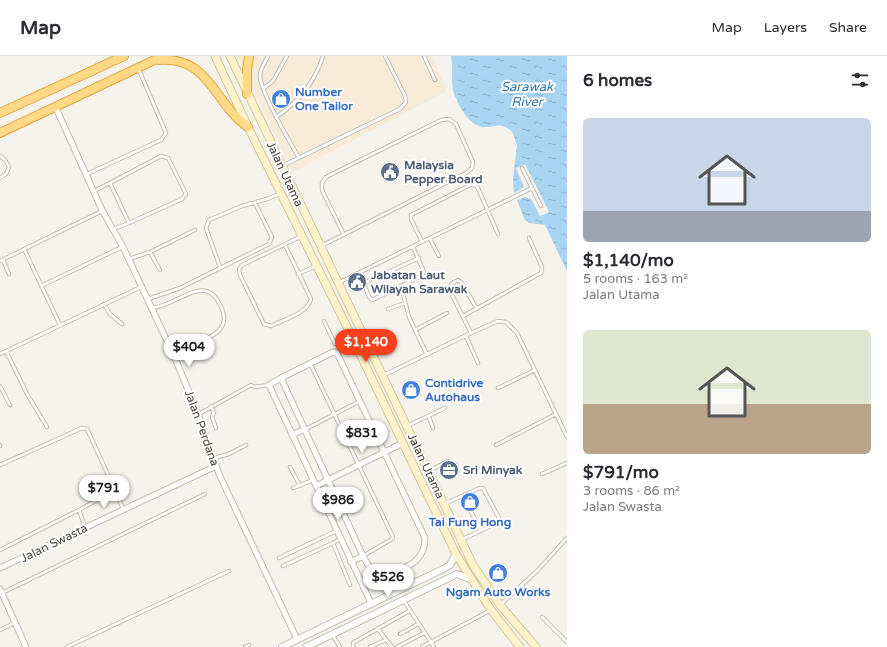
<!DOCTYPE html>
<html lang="en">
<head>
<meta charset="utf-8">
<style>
  body { margin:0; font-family:"Varela Round",sans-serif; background:#f7f7f7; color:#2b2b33; height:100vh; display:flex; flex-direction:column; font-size:15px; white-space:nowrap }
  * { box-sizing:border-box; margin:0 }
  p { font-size:13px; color:#7c7c81 }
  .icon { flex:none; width:22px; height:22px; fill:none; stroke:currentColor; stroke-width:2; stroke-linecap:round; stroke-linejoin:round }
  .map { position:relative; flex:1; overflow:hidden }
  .drawer { display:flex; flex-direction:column; background:#fff; width:320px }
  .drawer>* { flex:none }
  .price { position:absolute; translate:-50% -34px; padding:0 9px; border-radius:14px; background:#fff; color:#222; font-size:13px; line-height:26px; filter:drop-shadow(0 1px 2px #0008) }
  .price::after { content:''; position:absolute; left:50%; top:24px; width:12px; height:9px; margin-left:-6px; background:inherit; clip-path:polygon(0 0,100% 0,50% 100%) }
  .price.active { background:#fc3f1d; color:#fff }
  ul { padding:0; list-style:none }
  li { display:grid; align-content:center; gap:8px; height:212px; padding:0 16px }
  li span { display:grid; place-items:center; height:124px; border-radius:6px; color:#555 }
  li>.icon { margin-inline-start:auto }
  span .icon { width:72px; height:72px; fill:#fffc; stroke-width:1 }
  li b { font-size:17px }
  h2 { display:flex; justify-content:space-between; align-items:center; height:48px; padding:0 16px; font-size:17px }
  header { display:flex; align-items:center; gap:24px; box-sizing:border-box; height:56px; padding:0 20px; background:#fff; border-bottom:1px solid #e1e1e2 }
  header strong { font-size:19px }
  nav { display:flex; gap:22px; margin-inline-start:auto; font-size:14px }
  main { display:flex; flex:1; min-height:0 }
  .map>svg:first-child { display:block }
  .commercial { fill:#f7ead8 }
  .water { fill:url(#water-ripples) }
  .pier { fill:#f6f3ec }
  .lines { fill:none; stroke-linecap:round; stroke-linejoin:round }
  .service-casing { stroke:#c2bbae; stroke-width:4.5 }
  .minor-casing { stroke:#c2bbae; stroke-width:7 }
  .tertiary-casing { stroke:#c2bbae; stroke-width:8 }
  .secondary-casing { stroke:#d6c79b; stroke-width:9 }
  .trunk-casing { stroke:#e0a43c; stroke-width:10 }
  .service { stroke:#fff; stroke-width:2.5 }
  .minor { stroke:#fff; stroke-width:5 }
  .tertiary { stroke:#fff; stroke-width:6 }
  .secondary { stroke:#fff3cd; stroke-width:7 }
  .trunk { stroke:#ffd985; stroke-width:8 }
  .labels { text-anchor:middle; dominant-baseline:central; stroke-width:4; stroke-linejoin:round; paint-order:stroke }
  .shop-label { font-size:12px; font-weight:bold; fill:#366cbe; stroke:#fff; text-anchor:start }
  .service-label { font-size:12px; font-weight:bold; fill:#4e5e75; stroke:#fff; text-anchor:start }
  .street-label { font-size:12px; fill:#4b4439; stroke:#fff }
  .water-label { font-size:13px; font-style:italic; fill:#2e7ab2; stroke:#fff }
</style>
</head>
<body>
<header>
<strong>Map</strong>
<nav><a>Map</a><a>Layers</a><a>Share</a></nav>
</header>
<main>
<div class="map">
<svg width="567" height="591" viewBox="0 0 567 591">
  <defs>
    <pattern id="water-ripples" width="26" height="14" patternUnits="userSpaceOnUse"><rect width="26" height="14" fill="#a9d4f2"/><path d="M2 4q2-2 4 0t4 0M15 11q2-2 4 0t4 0" fill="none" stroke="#8caec5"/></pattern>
  </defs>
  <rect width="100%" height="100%" fill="#f6f3ec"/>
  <!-- commercial -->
  <path class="commercial" d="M238 0H432L447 35 292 116Z"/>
  <!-- water -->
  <path class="water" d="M451 0H567V215L545 169 529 167 525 164 514 137 513 123 517 89 512 75C498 65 496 72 483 71 468 69 457 47 453 34 451 23 453 11 451 0Z"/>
  <!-- pier -->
  <path class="pier" d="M525 108 549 156 540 160 531 143 526 141 517 144 514 137 524 131 516 112Z"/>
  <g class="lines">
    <defs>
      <path id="service" d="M268 0C265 6 260 13 260 20 260 36 290 86 299 102
        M424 0 435 24
        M264 32 273 25 287 0
        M276 61C299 46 315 26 323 0
        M0 100 5 104 9 111 6 118 0 122
        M284 109 400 53 406 46 405 40 385 0
        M522 112 541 150
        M87 118 161 84 166 77 139 14
        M110 127 161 100 168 102 186 138 182 143 129 167
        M94 135 110 127 129 167 113 173
        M430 183 439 200
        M422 186 411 163V159L472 128 477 130 498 178
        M285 189 311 243C308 257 283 264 271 270L264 268 240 219 239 213 242 209 300 181
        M321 190 466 117 472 112 473 106 456 68 449 63 441 64 326 121 322 127V134L344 179
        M24 193 60 269
        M150 196 160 214
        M129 203 150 196 195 174
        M3 204 9 218
        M0 205 102 155
        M220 211 206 172 209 164 242 150 267 143 279 138
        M360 217 369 241 372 244 401 230 409 261 427 299
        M298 218 316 210
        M340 226 532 132
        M364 227 419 202
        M41 230 122 191
        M401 230 421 220 424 216 413 191
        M148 243 180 232 269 188 272 181 255 147
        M104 248 110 258 122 268
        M151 252C168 252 192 231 206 235 213 237 216 241 219 247 234 272 213 281 192 289
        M388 253 405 247
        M463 260 541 217 542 211 529 182
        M324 265 335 288 350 279
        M415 274 447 257
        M471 277 450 235 451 228 458 224 461 226 477 253
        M466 280 478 307
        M6 295 27 338 47 371
        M0 298 141 231
        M310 307 393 481 392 483 363 500
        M384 319 471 277 498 265 506 266 517 277 567 381
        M0 330 10 349
        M498 332 535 314
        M211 350 214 356 212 361 216 372
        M199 358 251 329 255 331 269 329
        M429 361 433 372
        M407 370 445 352
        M306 373 360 345
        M0 389V390
        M496 389 556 358
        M214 402 229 398 246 389
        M0 409 82 372 87 373 115 434 79 454 0 494
        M290 411 300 430
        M429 415 448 405
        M542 418 567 407
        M293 432 313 424
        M115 434 123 453
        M463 440 481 475
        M444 448 480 432H483L499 462 495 468 461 484
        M79 454 85 471
        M340 483 333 487 350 529
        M279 502 336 475
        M283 510 333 487
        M2 537 205 438
        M404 545 431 586 491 554
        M500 549 538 514 567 482
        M542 561 567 586
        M378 573 392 591
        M0 574 16 566
        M332 578 340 591
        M400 578 418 568
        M67 591 229 515
        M245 591 249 589
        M353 591V587L358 584 409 555
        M370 591 386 584
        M397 591 424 577
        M422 591 431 586 434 591"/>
      <path id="minor" d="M56 52 102 154 123 191 175 302 198 358 219 418 297 583
        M333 296 337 297 425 482C425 509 402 512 381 522L375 521 363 500 281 322Z
        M281 322 269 329 371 547
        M292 379 305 373
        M316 430 403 387
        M351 506 363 500
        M0 512 216 410
        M0 533 26 591"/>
      <path id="tertiary" d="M282 591 445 512 450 509 456 498
        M306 591 457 518 470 523"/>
      <path id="secondary" d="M215 0 248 71 351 279 456 498 491 554 520 591
        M230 0 473 509 500 549 536 591"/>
      <path id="trunk" d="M159 4C210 0 214 48 248 71
        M247 38V14L249 0
        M0 57 124 0
        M0 77 163 0"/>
    </defs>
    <!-- service casing -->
    <use href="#service" class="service-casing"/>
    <!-- minor casing -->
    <use href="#minor" class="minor-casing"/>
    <!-- tertiary casing -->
    <use href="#tertiary" class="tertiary-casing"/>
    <!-- secondary casing -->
    <use href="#secondary" class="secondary-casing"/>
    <!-- trunk casing -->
    <use href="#trunk" class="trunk-casing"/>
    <!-- service -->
    <use href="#service" class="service"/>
    <!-- minor -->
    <use href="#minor" class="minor"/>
    <!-- tertiary -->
    <use href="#tertiary" class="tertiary"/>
    <!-- secondary -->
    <use href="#secondary" class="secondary"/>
    <!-- trunk -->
    <use href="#trunk" class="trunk"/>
  </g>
  <!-- icons -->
  <defs>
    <symbol id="shop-disc" viewBox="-11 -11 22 22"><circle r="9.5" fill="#3f7fe0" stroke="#fff"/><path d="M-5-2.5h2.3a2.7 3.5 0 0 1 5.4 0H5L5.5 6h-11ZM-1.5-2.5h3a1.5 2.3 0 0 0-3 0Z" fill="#fff"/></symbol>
    <symbol id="civic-disc" viewBox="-11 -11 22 22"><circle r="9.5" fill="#5c6f8a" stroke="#fff"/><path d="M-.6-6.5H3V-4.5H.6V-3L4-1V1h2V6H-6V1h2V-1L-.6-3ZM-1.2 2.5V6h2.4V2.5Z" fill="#fff"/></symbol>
    <symbol id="office-disc" viewBox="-11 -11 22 22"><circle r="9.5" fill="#5c6f8a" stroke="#fff"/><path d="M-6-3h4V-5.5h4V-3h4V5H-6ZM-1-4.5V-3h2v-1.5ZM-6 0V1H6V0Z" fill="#fff"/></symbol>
  </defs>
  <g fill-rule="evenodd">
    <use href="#shop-disc" x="270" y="32" width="22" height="22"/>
    <use href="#civic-disc" x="379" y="105" width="22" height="22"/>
    <use href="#civic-disc" x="346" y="215" width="22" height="22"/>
    <use href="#shop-disc" x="400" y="323" width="22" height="22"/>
    <use href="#office-disc" x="438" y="403" width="22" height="22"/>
    <use href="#shop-disc" x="459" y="435" width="22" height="22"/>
    <use href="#shop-disc" x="487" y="506" width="22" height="22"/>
  </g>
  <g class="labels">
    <!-- shop labels -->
    <g class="shop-label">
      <text x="295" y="36">Number<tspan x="295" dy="14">One Tailor</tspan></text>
      <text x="425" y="327">Contidrive<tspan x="425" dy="14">Autohaus</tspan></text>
      <text x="470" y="466" text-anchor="middle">Tai Fung Hong</text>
      <text x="498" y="536" text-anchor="middle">Ngam Auto Works</text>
    </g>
    <!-- service labels -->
    <g class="service-label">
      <text x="404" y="109">Malaysia<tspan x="404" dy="14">Pepper Board</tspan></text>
      <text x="371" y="219">Jabatan Laut<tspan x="371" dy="14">Wilayah Sarawak</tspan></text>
      <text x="463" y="414">Sri Minyak</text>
    </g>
    <!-- street labels -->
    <g class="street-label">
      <text transform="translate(285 118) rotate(65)">Jalan Utama</text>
      <text transform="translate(202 372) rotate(70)">Jalan Perdana</text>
      <text transform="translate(426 410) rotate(65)">Jalan Utama</text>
      <text transform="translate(54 487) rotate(-26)">Jalan Swasta</text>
    </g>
    <!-- water labels -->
    <g class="water-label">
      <text x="527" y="31">Sarawak<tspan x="527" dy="15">River</tspan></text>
    </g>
  </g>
</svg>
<b class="price active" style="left:366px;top:307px">$1,140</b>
<b class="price" style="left:189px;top:312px">$404</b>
<b class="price" style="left:362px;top:398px">$831</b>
<b class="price" style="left:104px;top:453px">$791</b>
<b class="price" style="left:338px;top:465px">$986</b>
<b class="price" style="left:388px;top:542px">$526</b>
</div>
<section class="drawer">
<h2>6 homes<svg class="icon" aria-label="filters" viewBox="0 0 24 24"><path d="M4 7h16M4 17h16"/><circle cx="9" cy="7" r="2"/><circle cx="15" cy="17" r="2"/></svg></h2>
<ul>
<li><span style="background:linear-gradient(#c9d6e8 75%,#9aa5b1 0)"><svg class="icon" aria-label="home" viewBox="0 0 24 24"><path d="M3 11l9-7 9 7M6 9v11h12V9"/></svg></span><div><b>$1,140/mo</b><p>5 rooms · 163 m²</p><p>Jalan Utama</p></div></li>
<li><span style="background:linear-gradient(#dfe7d0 60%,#b9a48a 0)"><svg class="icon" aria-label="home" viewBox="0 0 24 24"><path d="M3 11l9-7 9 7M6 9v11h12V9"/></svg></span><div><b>$791/mo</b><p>3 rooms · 86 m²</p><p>Jalan Swasta</p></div></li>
</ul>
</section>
</main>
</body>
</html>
